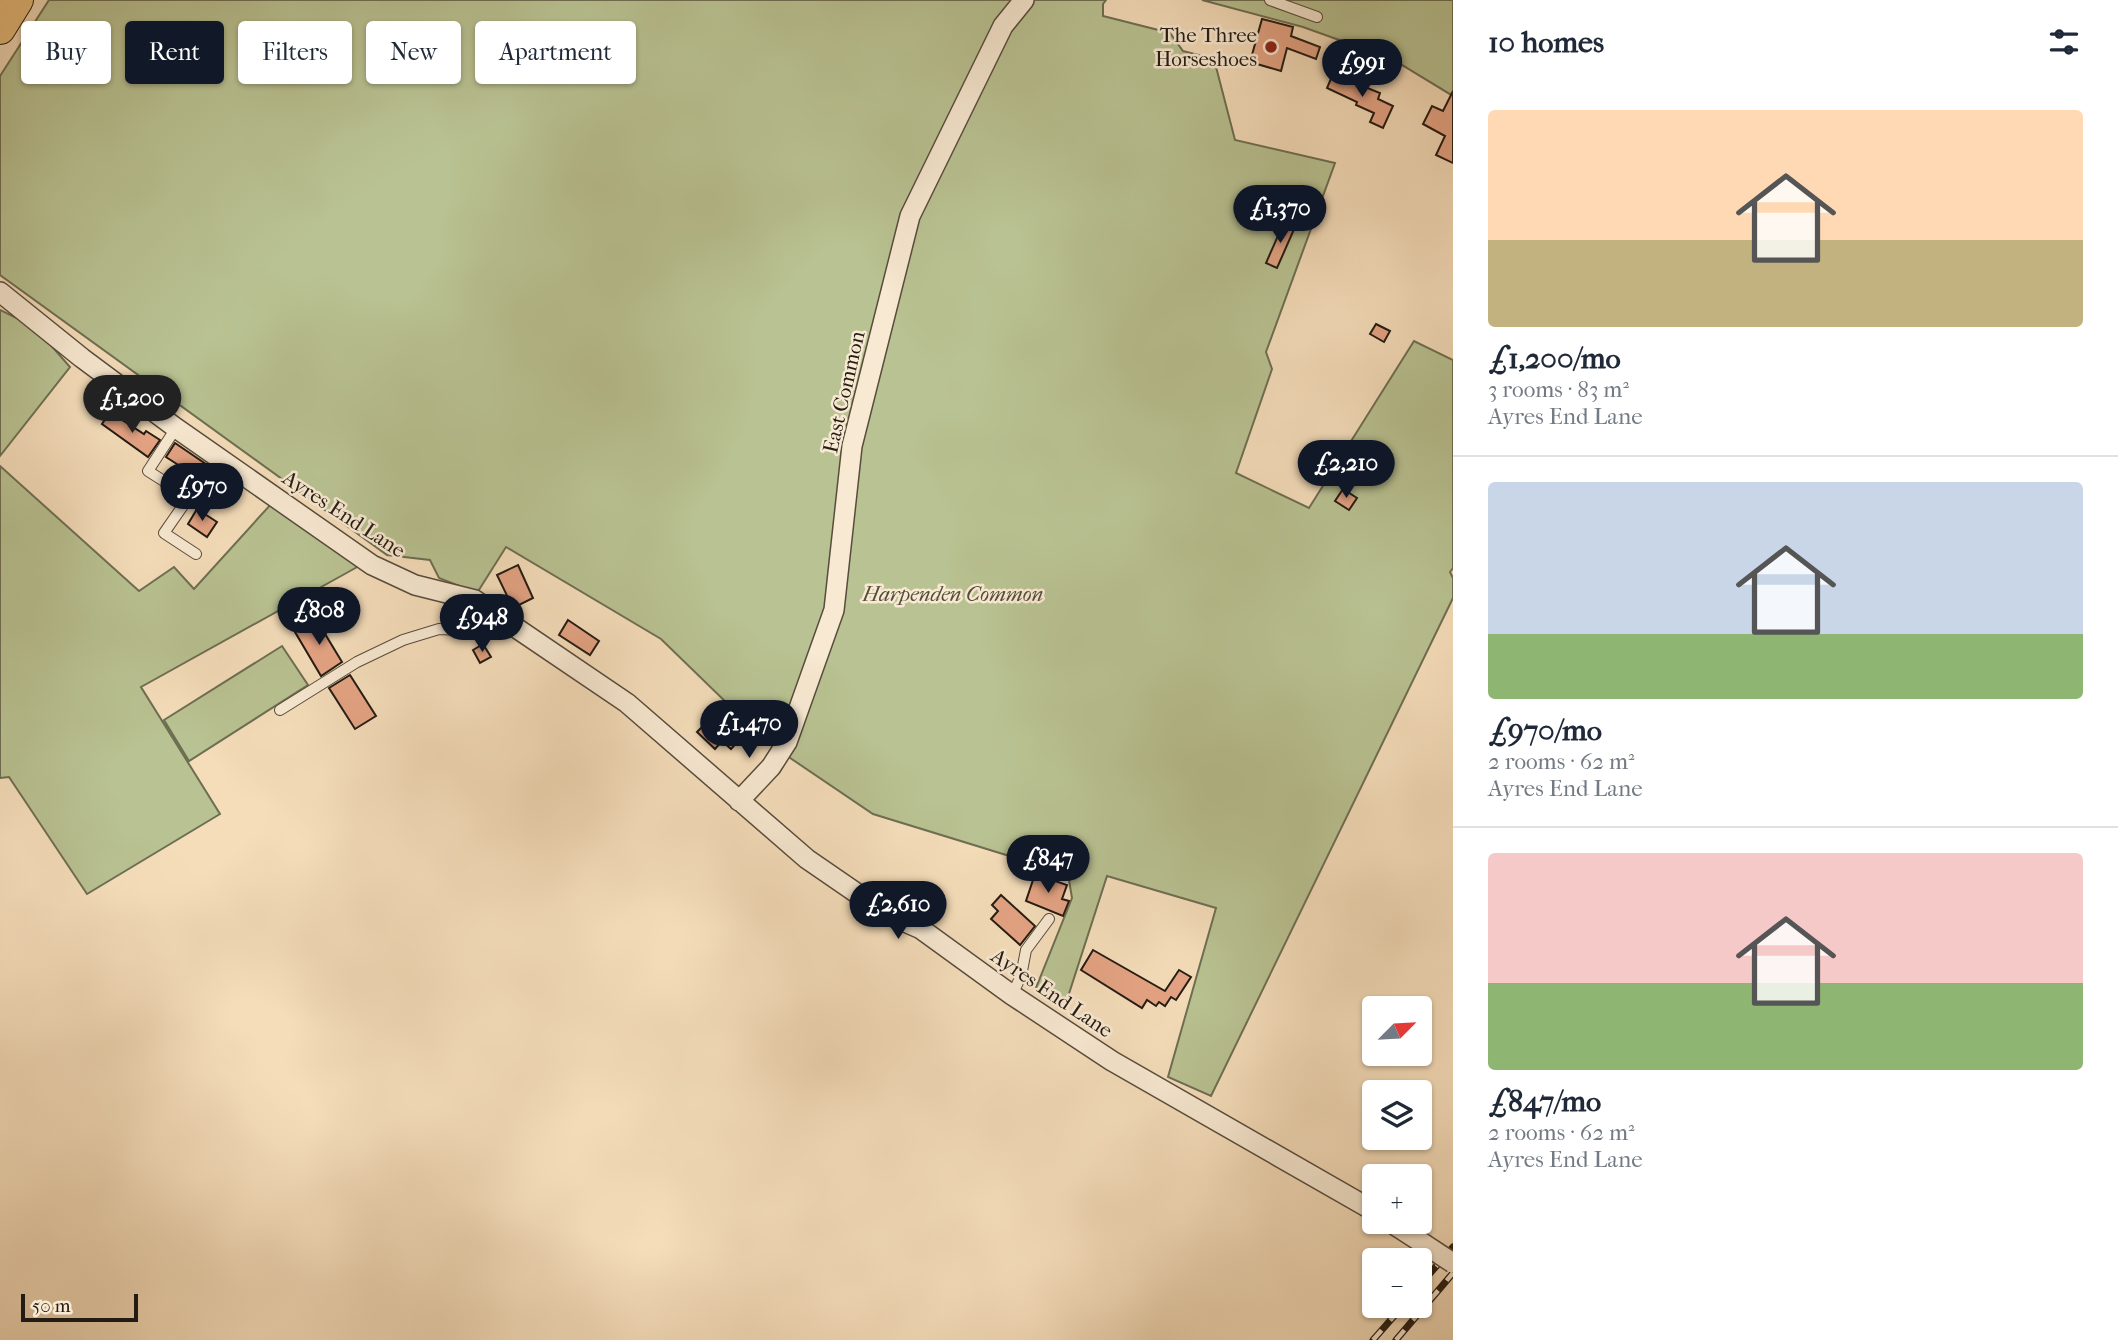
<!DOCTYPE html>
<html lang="en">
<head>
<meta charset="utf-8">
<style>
  body { margin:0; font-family:"IM FELL French Canon",serif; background:#f6f6f7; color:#1f2937; height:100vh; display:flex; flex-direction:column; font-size:26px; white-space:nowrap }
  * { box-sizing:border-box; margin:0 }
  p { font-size:23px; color:#747a83 }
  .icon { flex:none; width:38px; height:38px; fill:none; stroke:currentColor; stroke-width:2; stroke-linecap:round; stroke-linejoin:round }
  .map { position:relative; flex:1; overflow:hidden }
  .sheet { display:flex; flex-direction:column; background:#fff; width:665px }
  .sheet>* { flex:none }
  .top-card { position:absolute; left:21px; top:21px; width:665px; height:63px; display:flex; gap:14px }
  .needle { width:46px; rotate:66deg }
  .fabs { position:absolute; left:1362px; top:996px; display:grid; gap:14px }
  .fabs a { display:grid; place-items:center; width:70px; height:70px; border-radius:7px; background:#fff; box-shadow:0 2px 5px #0004; font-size:35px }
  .scale { position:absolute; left:21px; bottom:18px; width:117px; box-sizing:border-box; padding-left:7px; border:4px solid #241b13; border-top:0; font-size:19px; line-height:24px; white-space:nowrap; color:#241b13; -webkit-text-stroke:5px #f8e9d2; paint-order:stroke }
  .price { position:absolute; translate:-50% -60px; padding:0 16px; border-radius:24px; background:#111827; color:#fff; font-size:23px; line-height:46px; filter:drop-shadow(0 2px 4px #0008) }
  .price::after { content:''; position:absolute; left:50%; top:42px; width:21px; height:16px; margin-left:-10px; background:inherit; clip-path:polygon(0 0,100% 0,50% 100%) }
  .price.active { background:#222; color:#fff }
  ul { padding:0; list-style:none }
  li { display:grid; align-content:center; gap:14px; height:371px; padding:0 35px }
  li+li { border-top:2px solid #e0e1e3 }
  li span { display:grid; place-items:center; height:217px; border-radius:7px; color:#555 }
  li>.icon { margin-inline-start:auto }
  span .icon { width:126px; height:126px; fill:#fffc; stroke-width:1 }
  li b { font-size:30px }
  h2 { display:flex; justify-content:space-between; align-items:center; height:84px; padding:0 35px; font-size:30px }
  .pill { padding:0 24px; border-radius:7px; background:#fff; box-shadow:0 2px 5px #0004; font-size:24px; line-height:63px }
  .pill.active { background:#111827; color:#fff }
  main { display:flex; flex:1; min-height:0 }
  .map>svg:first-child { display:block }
  .green { fill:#b9c292; stroke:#6e6e52; stroke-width:2 }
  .building { fill:#e5a484; stroke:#241b13; stroke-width:2 }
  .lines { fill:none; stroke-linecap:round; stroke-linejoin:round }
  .lane-casing { stroke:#584c3d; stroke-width:12 }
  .street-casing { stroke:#584c3d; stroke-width:22 }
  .primary-casing { stroke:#241b13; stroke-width:32 }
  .lane { stroke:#f8e9d2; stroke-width:10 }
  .street { stroke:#f8e9d2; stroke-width:19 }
  .primary { stroke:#eabe7d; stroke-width:30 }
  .rail-casing { stroke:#241b13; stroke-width:7 }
  .rail { stroke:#f8e9d2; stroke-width:4.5; stroke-dasharray:13; stroke-linecap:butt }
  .street-bridge-casing { stroke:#584c3d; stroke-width:22; stroke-linecap:butt }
  .street-bridge { stroke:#f8e9d2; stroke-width:19 }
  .poi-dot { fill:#8f2418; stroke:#f8e9d2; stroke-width:2.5 }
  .labels { text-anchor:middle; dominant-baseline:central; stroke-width:5; stroke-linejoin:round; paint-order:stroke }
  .poi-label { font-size:21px; fill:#241b13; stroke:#f8e9d2; text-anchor:end }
  .street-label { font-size:21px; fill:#241b13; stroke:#f8e9d2 }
  .park-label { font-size:21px; font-style:italic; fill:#514d39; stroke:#f8e9d2 }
</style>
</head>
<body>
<main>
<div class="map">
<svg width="1453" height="1340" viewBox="0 0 1453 1340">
  <rect width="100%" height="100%" fill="#f5ddba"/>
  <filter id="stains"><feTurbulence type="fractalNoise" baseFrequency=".00286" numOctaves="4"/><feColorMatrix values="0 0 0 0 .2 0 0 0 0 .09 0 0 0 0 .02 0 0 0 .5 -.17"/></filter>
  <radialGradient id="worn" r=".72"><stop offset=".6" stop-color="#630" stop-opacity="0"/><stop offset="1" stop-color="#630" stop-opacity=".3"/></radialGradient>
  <!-- green -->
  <path class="green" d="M49 0H1106L1103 4V16L1170 33 1183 51 1214 59 1235 140 1335 163 1266 352 1272 369 1236 473 1309 508 1414 341 1453 360V568L1450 572 1453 578V598L1211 1096 1168 1077 1216 908 1107 876 1064 1009 1036 988 1072 898 1068 874 873 814 768 743 661 639 506 547 477 593 439 578 430 560 387 555 0 275V76Z
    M1202 0H1453V96L1392 59 1303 27Z
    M0 310 35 327 70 367 0 456Z
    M0 466 139 591 174 567 194 589 272 503 359 566 141 687 220 814 87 894 9 777 0 778Z
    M282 646 308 685 189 761 164 720Z"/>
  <!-- building -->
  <path class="building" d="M1262 19 1293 27 1291 36 1320 47 1316 59 1287 48 1281 71 1250 62Z
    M1333 74 1380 93 1378 99 1393 106 1383 128 1370 122 1374 113 1356 105 1357 102 1327 88Z
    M1453 91V163L1436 155 1445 136 1423 124 1432 106 1443 111Z
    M1284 222 1295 227 1277 268 1266 263Z
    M1376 324 1390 331 1384 342 1370 334Z
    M110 412 144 434 146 431 160 440 148 457 102 424Z
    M175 443 219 473 217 475 227 482 220 492 166 457Z
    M1343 489 1357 498 1349 510 1335 501Z
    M197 509 217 522 207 537 188 524Z
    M518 565 533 598 513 608 497 575Z
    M316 619 342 662 321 676 295 632Z
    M568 620 599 641 590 655 559 635Z
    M483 644 491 657 480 663 473 650Z
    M350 675 376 716 355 729 329 688Z
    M715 714 741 738 731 749 722 741 715 749 697 732Z
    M1035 874 1067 885 1062 899 1069 901 1063 916 1026 901Z
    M1001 895 1035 926 1020 945 991 919 998 911 992 905Z
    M1093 950 1165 991 1179 970 1191 977 1176 1000 1171 997 1165 1006 1159 1002 1156 1006 1147 1000 1142 1008 1081 970Z"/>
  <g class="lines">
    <defs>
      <path id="lane" d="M1270 0 1317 17
        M176 428 148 471 189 497 164 533 196 554
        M280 710 357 662 403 640 439 629 461 630 475 623 485 606
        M1012 995 1021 976 1026 950 1049 919"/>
      <path id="street" d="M0 292 82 358 176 428 372 565 415 585 475 600 627 703 807 859 887 914 921 929 1012 995 1112 1061 1374 1211
        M739 801 771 767 787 742 834 610 852 446 910 216 1003 26 1024 0
        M1390 1222 1424 1244"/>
      <path id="primary" d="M0 29 18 0"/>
    </defs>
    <!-- lane casing -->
    <use href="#lane" class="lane-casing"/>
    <!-- street casing -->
    <use href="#street" class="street-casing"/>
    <!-- primary casing -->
    <use href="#primary" class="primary-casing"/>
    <!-- lane -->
    <use href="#lane" class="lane"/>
    <!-- street -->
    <use href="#street" class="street"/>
    <!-- primary -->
    <use href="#primary" class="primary"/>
    <defs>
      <path id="rail" d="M1419 1286 1453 1247
        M1373 1340 1403 1306
        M1396 1340 1453 1273"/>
    </defs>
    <!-- rail casing -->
    <use href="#rail" class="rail-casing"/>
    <!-- rail -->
    <use href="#rail" class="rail"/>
    <defs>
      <path id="street-bridge" d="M1424 1244 1453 1263"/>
    </defs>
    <!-- street-bridge casing -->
    <use href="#street-bridge" class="street-bridge-casing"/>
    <!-- street-bridge -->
    <use href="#street-bridge" class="street-bridge"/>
  </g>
  <!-- markers -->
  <circle class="poi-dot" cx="1271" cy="47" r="7"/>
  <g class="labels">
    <!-- poi labels -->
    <g class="poi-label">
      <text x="1257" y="35">The Three<tspan x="1257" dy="24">Horseshoes</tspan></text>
    </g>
    <!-- street labels -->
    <g class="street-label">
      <text transform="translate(844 392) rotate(-77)">East Common</text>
      <text transform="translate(344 514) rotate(33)">Ayres End Lane</text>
      <text transform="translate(1052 993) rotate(34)">Ayres End Lane</text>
    </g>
    <!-- park labels -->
    <g class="park-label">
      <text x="953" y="594">Harpenden Common</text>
    </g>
  </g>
  <rect width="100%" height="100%" filter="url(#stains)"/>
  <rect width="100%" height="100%" fill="url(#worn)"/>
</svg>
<div class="fabs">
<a><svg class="needle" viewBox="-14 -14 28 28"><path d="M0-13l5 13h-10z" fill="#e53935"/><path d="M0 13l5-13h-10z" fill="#747a83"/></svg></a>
<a><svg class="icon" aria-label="layers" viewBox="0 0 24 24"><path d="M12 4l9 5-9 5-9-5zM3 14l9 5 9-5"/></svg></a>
<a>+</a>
<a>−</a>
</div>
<div class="scale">50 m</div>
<b class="price" style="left:1362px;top:99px">£991</b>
<b class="price" style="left:1280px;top:245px">£1,370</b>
<b class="price active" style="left:132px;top:435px">£1,200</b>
<b class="price" style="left:1346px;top:500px">£2,210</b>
<b class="price" style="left:202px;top:523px">£970</b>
<b class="price" style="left:319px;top:647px">£808</b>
<b class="price" style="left:482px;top:654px">£948</b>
<b class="price" style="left:749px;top:760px">£1,470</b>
<b class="price" style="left:1048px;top:895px">£847</b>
<b class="price" style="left:898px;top:941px">£2,610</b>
<div class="top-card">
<a class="pill">Buy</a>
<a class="pill active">Rent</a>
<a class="pill">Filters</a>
<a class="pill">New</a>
<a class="pill">Apartment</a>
</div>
</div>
<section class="sheet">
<h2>10 homes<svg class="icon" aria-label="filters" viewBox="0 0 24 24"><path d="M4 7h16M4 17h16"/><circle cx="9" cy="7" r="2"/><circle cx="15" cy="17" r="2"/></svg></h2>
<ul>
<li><span style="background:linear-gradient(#ffd9b3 60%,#c2b280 0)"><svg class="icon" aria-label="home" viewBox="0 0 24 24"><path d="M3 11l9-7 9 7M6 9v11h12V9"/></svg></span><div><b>£1,200/mo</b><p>3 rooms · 83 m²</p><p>Ayres End Lane</p></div></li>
<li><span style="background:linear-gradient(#c9d6e8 70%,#8fb573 0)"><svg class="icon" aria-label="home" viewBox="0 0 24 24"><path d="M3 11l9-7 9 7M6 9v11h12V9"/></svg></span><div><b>£970/mo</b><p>2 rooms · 62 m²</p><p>Ayres End Lane</p></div></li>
<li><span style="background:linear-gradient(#f6c9c9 60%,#8fb573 0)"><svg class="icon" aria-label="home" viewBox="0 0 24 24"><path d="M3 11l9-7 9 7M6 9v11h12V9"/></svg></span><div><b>£847/mo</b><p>2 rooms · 62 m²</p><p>Ayres End Lane</p></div></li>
</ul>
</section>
</main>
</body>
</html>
